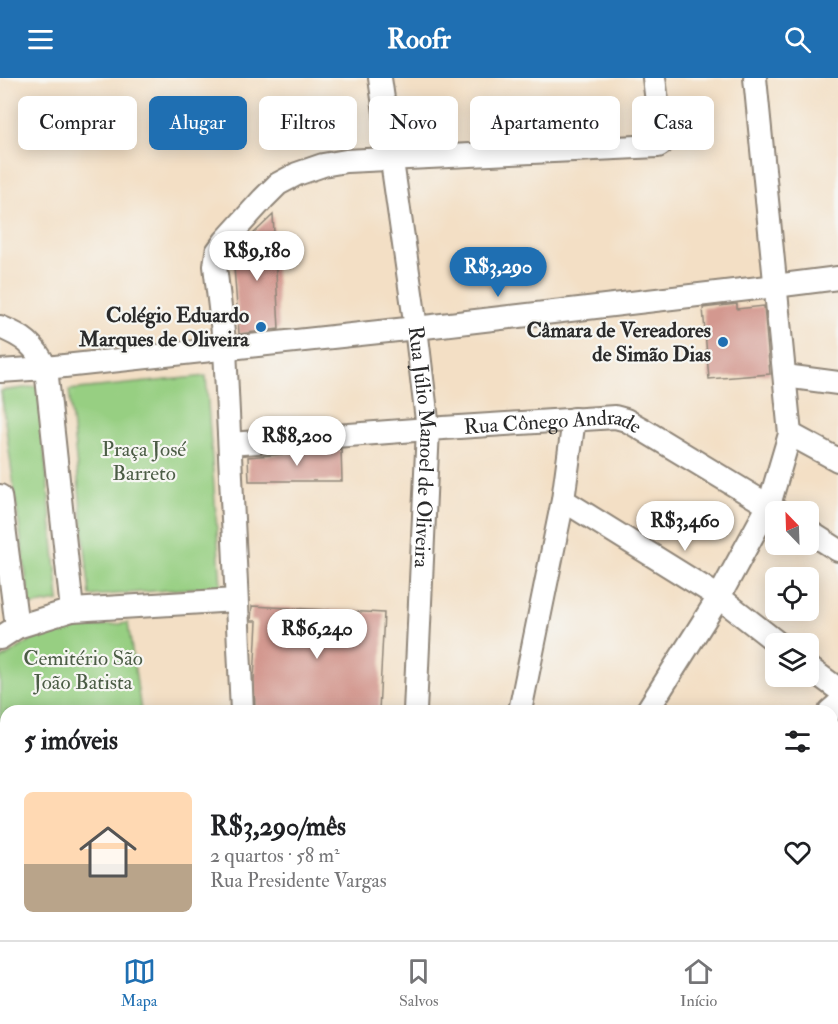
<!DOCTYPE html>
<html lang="pt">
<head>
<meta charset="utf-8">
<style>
  body { margin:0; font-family:"IM FELL Double Pica",serif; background:#f6f6f6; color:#202124; height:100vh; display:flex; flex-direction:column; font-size:22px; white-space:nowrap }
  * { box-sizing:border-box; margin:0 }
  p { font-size:20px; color:#757577 }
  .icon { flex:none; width:33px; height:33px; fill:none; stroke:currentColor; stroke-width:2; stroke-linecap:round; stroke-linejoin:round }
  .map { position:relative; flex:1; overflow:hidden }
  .side { position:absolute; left:0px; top:627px; width:838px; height:236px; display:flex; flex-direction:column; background:#fff; border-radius:18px 18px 0 0; box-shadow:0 3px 15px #0003 }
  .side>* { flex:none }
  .banner { position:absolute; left:18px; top:18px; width:802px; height:54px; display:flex; gap:12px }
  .needle { width:39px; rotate:337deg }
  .tools { position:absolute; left:765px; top:423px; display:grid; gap:12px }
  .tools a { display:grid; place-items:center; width:54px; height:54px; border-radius:9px; background:#fff; box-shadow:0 3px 15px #0003; font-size:30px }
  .price { position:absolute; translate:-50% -51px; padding:0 14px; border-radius:21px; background:#fff; color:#222; font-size:20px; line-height:39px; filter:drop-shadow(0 2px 3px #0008) }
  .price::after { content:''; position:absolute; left:50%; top:36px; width:18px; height:14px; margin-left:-9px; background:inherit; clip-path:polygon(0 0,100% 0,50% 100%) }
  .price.current { background:#1f6fb2; color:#fff }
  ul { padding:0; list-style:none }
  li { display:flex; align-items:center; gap:18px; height:150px; padding:0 24px }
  li span { display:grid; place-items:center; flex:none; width:168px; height:120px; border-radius:9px; color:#555 }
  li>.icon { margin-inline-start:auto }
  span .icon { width:72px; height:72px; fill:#fffc; stroke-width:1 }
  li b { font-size:26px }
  h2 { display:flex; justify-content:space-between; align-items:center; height:72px; padding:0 24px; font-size:26px }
  .pill { padding:0 21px; border-radius:9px; background:#fff; box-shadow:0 3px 15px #0003; font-size:21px; line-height:54px }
  .pill.current { background:#1f6fb2; color:#fff }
  header { display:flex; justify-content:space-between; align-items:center; height:78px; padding:0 24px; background:#1f6fb2; color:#fff; font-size:27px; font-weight:800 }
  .tabs { display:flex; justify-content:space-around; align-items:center; height:84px; border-top:2px solid #e0e0e0; background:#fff; font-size:16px; color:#757577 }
  .tabs a { display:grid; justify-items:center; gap:3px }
  .tabs .current { color:#1f6fb2 }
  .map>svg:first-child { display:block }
  .green { fill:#97cf82; stroke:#617d56; stroke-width:1.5 }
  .building { fill:#d3988f }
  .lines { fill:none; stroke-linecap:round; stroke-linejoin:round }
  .street-casing { stroke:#8f8578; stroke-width:26 }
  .primary-casing { stroke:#8f8578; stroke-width:36 }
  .street { stroke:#fff; stroke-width:22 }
  .primary { stroke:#f7be87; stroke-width:33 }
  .poi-dot { fill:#1f6fb2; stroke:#f6f6f2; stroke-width:2 }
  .labels { text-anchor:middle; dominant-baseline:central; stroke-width:4.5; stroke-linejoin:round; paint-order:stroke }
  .poi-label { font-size:21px; font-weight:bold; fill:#2b2b2b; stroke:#f6f6f2; text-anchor:end }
  .street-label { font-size:21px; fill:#2b2b2b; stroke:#f6f6f2 }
  .park-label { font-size:21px; fill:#4b5c45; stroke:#f6f6f2 }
</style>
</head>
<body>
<header><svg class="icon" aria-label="menu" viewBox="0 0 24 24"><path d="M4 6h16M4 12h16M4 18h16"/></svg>Roofr<svg class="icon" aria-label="search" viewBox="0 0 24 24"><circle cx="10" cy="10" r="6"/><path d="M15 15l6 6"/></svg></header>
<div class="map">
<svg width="838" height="862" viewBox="0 0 838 862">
  <rect width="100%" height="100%" fill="#f6f6f2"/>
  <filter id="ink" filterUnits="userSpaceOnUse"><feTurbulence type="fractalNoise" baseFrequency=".0167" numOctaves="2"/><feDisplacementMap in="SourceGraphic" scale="12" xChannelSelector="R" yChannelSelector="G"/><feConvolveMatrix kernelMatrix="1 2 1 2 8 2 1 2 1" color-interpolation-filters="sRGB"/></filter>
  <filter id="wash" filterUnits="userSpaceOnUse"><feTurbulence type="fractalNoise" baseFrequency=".008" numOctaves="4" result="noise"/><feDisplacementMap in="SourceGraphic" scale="24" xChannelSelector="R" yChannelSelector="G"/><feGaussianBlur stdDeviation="1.35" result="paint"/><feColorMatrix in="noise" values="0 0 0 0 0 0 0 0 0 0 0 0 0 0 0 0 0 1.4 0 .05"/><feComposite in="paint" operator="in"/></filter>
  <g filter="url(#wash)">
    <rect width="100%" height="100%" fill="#f3dfc5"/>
    <!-- green -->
    <path class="green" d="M206 298 221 508 90 518 69 312Z
      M38 308 59 523 30 528 1 313Z
      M128 545 141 633H6V839L0 840V582L44 554Z"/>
    <g id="blocks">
      <!-- building -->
      <path class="building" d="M273 137 279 251 239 256 233 175Z
        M737 226V231L764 228 770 296 709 301 703 230Z
        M341 371 342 403H249L248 379Z
        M252 528 384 535 379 633H255L254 602 257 543H251Z"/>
    </g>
  </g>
  <g filter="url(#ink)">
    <use href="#blocks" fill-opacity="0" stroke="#8f8578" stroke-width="1.5"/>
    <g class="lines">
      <defs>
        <g id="street">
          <path id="s1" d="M380 0 416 250 428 351 415 633"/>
          <path d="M0 249C23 258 35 267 46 290L72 532"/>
          <path d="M0 293 46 290 416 250 775 208 838 200"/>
          <path d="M785 298 838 305"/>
          <path d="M790 356 838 382"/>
          <path id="s2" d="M230 366 428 351 615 339 626 342 640 350 779 434"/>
          <path d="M0 418 17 549"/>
          <path d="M563 422 719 519 779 566"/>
          <path d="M808 453 838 472"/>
          <path d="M0 560 17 549 72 532 236 522"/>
          <path d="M808 589 838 611"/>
          <path d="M242 633 225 271 215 188 217 174 225 163 263 121 278 106 297 96 323 87 346 83 658 68 661 66 662 62 654 0"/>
          <path d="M520 633 563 422 574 341"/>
          <path d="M647 633 719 519 769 427 790 356 755 0"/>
          <path d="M830 633 838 626"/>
          <path d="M588 856 594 862"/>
          <path d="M273 862 275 856"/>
          <path d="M338 862 339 856"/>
          <path d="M505 862 509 856"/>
        </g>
        <path id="primary" d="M832 759 838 754
          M730 862 735 856"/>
      </defs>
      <!-- street casing -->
      <use href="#street" class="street-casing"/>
      <!-- primary casing -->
      <use href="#primary" class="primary-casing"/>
      <!-- street -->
      <use href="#street" class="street"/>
      <!-- primary -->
      <use href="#primary" class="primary"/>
    </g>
  </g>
  <!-- markers -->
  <g class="poi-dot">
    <circle cx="261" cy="249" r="6"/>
    <circle cx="723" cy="264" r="6"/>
  </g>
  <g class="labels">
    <!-- poi labels -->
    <g class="poi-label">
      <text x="249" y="237">Colégio Eduardo<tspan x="249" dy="24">Marques de Oliveira</tspan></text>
      <text x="711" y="252">Câmara de Vereadores<tspan x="711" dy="24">de Simão Dias</tspan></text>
    </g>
    <!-- street labels -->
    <g class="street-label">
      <text stroke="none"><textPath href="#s2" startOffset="324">Rua Cônego Andrade</textPath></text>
      <text stroke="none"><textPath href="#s1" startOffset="372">Rua Júlio Manoel de Oliveira</textPath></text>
    </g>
    <!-- park labels -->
    <g class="park-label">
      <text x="144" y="371">Praça José<tspan x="144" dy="24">Barreto</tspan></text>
      <text x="83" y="580">Cemitério São<tspan x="83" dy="24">João Batista</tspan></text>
    </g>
  </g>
</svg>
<div class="tools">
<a><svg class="needle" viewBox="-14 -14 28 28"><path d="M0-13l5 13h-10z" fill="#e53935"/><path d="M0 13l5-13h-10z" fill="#757577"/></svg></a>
<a><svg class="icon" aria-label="locate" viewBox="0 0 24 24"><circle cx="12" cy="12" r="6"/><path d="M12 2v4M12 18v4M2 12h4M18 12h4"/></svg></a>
<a><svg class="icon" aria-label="layers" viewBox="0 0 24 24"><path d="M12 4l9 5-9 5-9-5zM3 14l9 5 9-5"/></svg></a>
</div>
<b class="price" style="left:257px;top:204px">R$9,180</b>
<b class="price current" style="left:498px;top:220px">R$3,290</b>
<b class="price" style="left:297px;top:389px">R$8,200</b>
<b class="price" style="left:685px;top:474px">R$3,460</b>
<b class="price" style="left:317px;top:582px">R$6,240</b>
<div class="banner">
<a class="pill">Comprar</a>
<a class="pill current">Alugar</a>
<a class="pill">Filtros</a>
<a class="pill">Novo</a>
<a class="pill">Apartamento</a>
<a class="pill">Casa</a>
</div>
<section class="side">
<h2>5 imóveis<svg class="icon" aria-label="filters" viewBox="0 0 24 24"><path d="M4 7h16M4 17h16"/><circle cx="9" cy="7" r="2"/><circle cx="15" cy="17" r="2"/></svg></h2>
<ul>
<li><span style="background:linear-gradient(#ffd9b3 60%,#b9a48a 0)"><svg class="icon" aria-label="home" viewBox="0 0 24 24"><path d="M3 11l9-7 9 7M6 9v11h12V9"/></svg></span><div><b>R$3,290/mês</b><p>2 quartos · 58 m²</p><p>Rua Presidente Vargas</p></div><svg class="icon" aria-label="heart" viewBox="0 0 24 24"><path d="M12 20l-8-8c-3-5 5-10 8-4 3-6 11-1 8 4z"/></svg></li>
</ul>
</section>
</div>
<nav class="tabs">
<a class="current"><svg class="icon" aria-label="map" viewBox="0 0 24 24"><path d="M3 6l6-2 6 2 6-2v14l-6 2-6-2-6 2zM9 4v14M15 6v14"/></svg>Mapa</a>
<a><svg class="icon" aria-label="saved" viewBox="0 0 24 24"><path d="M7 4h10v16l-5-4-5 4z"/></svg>Salvos</a>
<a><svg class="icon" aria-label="home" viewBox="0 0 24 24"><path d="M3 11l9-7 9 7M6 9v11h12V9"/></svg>Início</a>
</nav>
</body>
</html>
